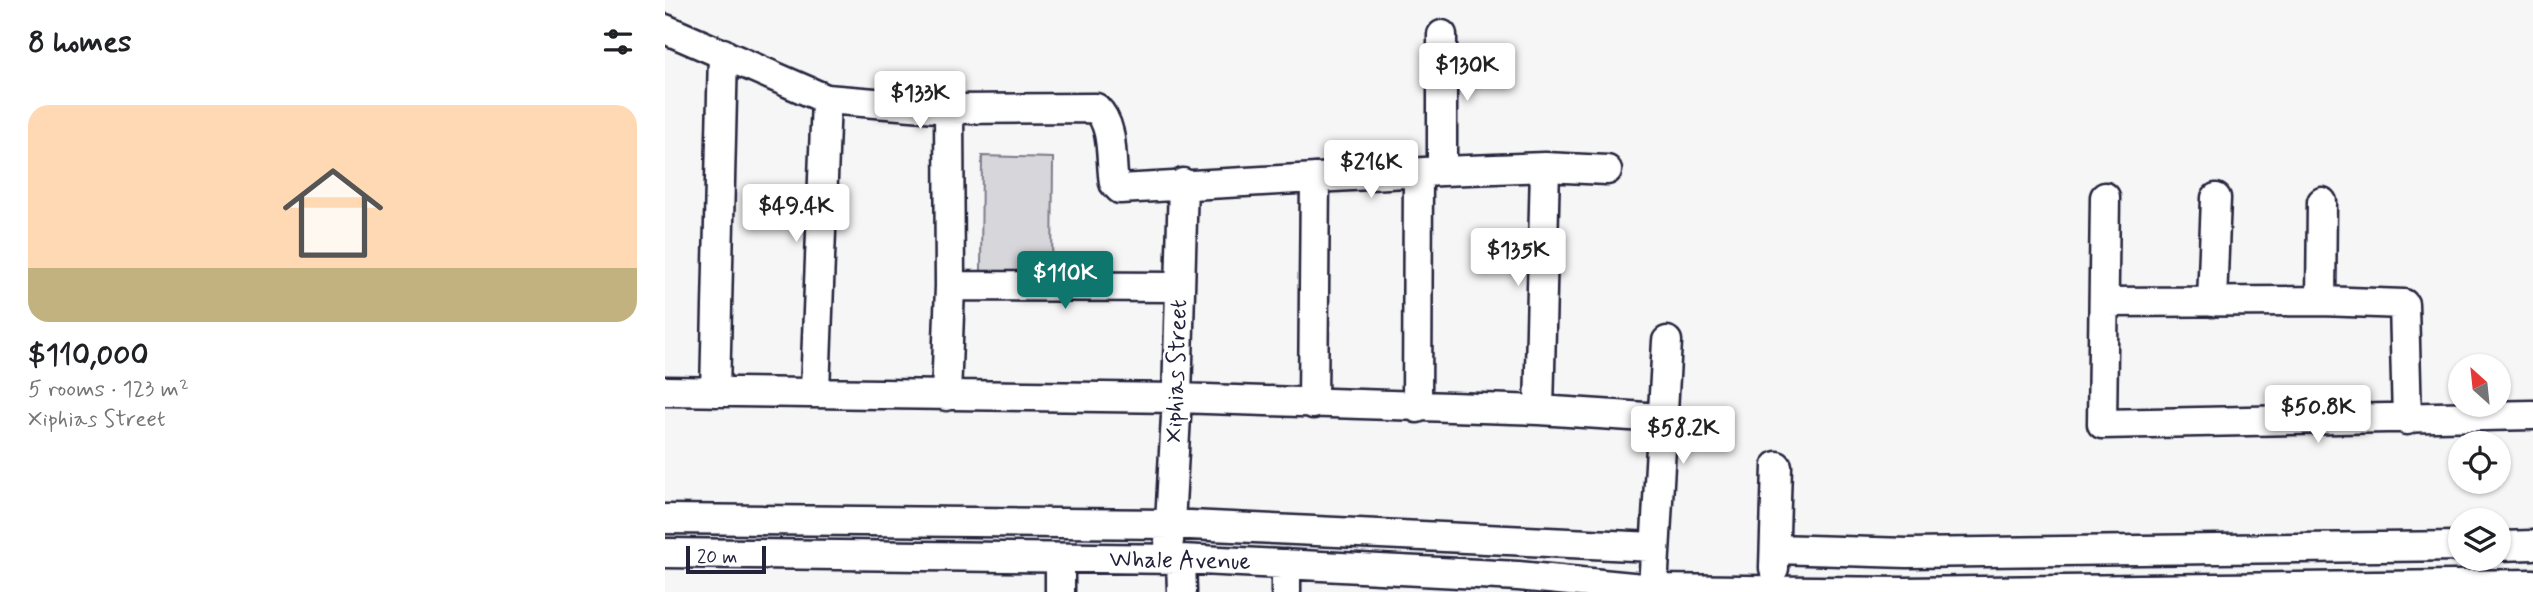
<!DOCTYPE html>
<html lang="en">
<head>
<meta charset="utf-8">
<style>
  body { margin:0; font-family:Mynerve,sans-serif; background:#f2f2f2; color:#202124; height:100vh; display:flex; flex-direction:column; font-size:26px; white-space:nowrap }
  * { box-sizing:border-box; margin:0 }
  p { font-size:23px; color:#757577 }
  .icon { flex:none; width:38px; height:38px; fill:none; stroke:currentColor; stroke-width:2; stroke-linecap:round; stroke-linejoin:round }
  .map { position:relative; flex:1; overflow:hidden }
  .sheet { display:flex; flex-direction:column; background:#fff; width:665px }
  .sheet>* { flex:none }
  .needle { width:46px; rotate:333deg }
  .tools { position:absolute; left:1783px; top:354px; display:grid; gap:14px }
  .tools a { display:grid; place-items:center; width:63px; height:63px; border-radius:50%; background:#fff; box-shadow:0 2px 5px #0004; font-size:35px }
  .scale { position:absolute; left:21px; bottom:18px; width:80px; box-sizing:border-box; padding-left:7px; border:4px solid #22223b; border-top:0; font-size:19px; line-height:24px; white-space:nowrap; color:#22223b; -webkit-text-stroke:5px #fff; paint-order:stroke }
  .price { position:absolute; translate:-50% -60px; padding:0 16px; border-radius:7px; background:#fff; color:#222; font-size:23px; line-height:46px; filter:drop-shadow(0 2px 4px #0008) }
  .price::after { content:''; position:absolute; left:50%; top:42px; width:21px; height:16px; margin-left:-10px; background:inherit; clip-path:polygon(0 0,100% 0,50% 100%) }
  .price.on { background:#0f766e; color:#fff }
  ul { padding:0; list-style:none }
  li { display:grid; align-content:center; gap:14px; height:371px; padding:0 28px }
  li+li { border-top:2px solid #e0e0e0 }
  li span { display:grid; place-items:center; height:217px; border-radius:21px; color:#555 }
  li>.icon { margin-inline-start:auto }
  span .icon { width:126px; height:126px; fill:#fffc; stroke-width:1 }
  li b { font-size:30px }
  h2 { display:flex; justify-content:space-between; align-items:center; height:84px; padding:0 28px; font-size:30px }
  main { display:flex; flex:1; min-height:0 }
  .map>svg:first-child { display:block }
  .green { fill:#d7d7db; stroke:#7c7c8b; stroke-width:2 }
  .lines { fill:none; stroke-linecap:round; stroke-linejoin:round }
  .minor-casing { stroke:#22223b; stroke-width:33 }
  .minor { stroke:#fff; stroke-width:28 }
  .labels { text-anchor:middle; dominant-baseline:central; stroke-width:5; stroke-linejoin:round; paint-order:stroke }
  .street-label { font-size:24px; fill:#22223b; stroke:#fff }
</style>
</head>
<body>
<main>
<section class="sheet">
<h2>8 homes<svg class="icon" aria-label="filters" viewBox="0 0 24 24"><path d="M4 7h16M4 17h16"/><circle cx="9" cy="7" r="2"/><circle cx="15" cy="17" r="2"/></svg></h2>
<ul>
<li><span style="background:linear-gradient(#ffd9b3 75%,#c2b280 0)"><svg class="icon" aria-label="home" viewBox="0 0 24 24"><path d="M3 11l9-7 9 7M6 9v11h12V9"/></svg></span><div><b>$110,000</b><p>5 rooms · 123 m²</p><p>Xiphias Street</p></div></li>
</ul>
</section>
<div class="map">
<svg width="1868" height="592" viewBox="0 0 1868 592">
  <rect width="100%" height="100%" fill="#f6f6f7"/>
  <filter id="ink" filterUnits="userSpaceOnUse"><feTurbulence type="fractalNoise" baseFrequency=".0143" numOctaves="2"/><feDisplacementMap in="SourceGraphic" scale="14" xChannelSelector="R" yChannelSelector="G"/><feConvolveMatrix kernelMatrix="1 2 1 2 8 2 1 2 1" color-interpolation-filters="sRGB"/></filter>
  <g filter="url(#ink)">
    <!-- green -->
    <path class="green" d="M317 156 388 158 387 275 316 272Z"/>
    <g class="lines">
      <defs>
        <path id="minor" d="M0 29 161 99 284 109 431 108C450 126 445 159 449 183L455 189 777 171 880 167 942 170
          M777 35V171
          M1440 197 1437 424 1868 415
          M285 286 515 287
          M1656 301 1657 202
          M1439 302 1656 301 1739 304 1742 420
          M1547 302 1551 198
          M0 391 512 398 874 410 996 418
          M150 391 161 99
          M50 392 58 53
          M281 396 285 286 284 109
          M648 404 650 178
          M752 408 753 173
          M874 410 880 167
          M0 519 504 524 989 547
          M504 541 512 398 518 183
          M1834 546 1868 545
          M1110 549 1242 553 1796 546
          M0 553 516 559 853 576 988 589 1239 592 1868 584
          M516 559 517 592
          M621 564V592
          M1109 568 1112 466
          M988 589 1002 341
          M395 592V560"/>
      </defs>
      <!-- minor casing -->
      <use href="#minor" class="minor-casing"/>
      <!-- minor -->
      <use href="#minor" class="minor"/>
    </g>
  </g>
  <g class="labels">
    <!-- street labels -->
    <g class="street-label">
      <text transform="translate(512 371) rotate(-88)">Xiphias Street</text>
      <text transform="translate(515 561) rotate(1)">Whale Avenue</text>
    </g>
  </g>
</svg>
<div class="tools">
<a><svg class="needle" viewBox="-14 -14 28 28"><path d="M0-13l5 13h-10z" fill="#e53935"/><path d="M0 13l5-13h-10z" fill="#757577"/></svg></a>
<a><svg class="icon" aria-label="locate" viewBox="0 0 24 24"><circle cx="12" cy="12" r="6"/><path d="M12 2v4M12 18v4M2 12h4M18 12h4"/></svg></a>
<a><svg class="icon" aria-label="layers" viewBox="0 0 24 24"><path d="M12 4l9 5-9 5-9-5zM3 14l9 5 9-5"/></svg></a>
</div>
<div class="scale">20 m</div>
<b class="price" style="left:802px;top:103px">$130K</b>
<b class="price" style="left:255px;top:131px">$133K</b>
<b class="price" style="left:706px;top:200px">$216K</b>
<b class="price" style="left:131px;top:244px">$49.4K</b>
<b class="price" style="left:853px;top:288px">$135K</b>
<b class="price on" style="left:400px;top:311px">$110K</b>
<b class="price" style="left:1653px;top:445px">$50.8K</b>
<b class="price" style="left:1018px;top:466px">$58.2K</b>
</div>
</main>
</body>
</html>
